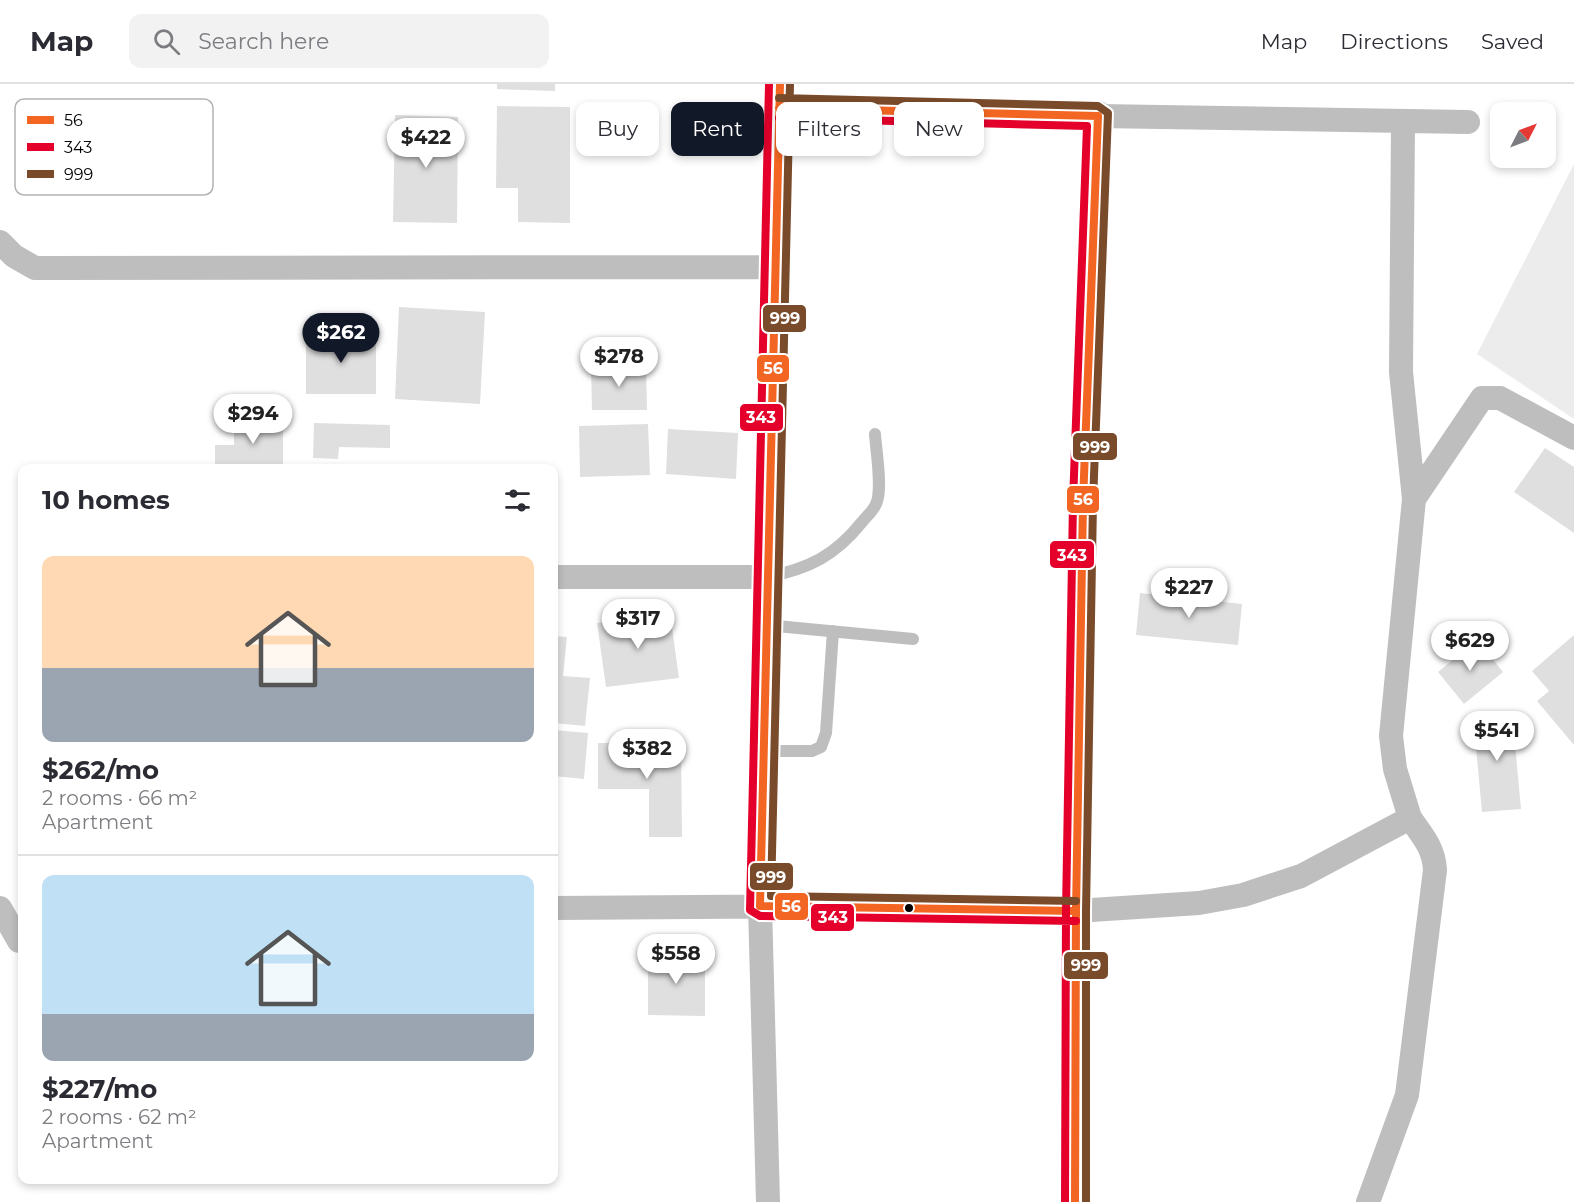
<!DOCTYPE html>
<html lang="en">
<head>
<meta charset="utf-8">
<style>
  body { margin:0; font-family:Montserrat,sans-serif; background:#f2f2f3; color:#2b2b33; height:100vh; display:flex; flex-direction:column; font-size:22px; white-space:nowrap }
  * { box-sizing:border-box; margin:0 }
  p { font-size:20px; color:#7c7c81 }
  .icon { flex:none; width:33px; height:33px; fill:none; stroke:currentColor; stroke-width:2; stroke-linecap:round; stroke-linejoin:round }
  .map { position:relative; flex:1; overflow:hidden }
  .sheet { position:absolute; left:18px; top:380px; width:540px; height:720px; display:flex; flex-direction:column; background:#fff; border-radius:12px; box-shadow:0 3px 9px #0003 }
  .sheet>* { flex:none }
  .guide { position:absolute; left:576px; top:18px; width:570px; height:54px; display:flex; gap:12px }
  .needle { width:39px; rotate:48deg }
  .tools { position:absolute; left:1490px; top:18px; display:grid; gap:12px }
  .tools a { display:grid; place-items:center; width:66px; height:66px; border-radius:12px; background:#fff; box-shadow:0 3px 9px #0003; font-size:30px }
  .price { position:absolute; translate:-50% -51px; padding:0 14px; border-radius:21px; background:#fff; color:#222; font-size:20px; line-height:39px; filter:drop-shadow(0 2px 3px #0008) }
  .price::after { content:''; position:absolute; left:50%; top:36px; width:18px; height:14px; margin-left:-9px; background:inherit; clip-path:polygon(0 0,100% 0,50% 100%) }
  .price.active { background:#111827; color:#fff }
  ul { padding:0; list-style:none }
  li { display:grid; align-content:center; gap:12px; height:318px; padding:0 24px }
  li+li { border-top:2px solid #e1e1e2 }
  li span { display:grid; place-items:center; height:186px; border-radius:12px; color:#555 }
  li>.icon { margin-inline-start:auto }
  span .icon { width:108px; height:108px; fill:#fffc; stroke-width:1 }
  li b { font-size:26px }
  h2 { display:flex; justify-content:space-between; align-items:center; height:72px; padding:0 24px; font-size:26px }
  .chip { padding:0 21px; border-radius:12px; background:#fff; box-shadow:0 3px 9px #0003; font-size:21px; line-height:54px }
  .chip.active { background:#111827; color:#fff }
  header { display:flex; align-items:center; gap:36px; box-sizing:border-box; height:84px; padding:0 30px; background:#fff; border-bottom:2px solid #e1e1e2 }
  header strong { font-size:28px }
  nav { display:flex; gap:33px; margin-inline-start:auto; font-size:21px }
  .search { width:420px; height:54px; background:#f2f2f3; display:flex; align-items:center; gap:15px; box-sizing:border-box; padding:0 21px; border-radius:12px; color:#7c7c81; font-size:22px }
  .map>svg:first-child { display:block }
  .green { fill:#ececec }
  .building { fill:#dfdfdf }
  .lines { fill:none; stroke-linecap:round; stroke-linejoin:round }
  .service { stroke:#bebebe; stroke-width:12 }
  .minor { stroke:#bebebe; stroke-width:24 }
  .tertiary { stroke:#bebebe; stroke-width:30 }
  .bus-1-casing { stroke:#fff; stroke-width:12 }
  .bus-2-casing { stroke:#fff; stroke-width:12 }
  .bus-3-casing { stroke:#fff; stroke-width:12 }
  .bus-1 { stroke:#f26522; stroke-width:8 }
  .bus-2 { stroke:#e4002b; stroke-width:8 }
  .bus-3 { stroke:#7a4b2a; stroke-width:8 }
  .bus-dot { fill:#000; stroke:#fff; stroke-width:2 }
  .key { fill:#fff; stroke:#b2b2b2; stroke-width:1.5 }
  .key-label { font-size:16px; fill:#000 }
  .line-badge { stroke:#fff; stroke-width:2 }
  .badge-label { font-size:16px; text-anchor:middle; font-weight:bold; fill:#fff }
</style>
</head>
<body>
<header>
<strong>Map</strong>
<div class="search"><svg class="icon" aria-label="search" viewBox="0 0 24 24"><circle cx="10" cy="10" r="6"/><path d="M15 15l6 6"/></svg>Search here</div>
<nav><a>Map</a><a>Directions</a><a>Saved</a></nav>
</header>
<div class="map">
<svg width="1574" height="1118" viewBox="0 0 1574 1118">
  <rect width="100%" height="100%" fill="#fff"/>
  <!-- green -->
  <path class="green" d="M1574 80V335L1477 270Z"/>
  <!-- building -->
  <path class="building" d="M497 0H555V7L497 5Z
    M497 22 570 23V139L518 138V104H496Z
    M395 31 458 33 457 139 393 138Z
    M399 223 485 228 480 320 395 315Z
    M306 249H376V310H306Z
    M591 283H646L647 326H592Z
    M234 333 283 334V384H215V361H234Z
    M314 339 390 341V364L339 363 338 375 313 374Z
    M648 340 650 391 580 393 579 342Z
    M668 345 738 349 736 395 666 390Z
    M1545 364 1574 383V449L1514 408Z
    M1140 509 1242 520 1238 561 1136 551Z
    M670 529 679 594 606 603 597 539Z
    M1574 551V661L1537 617 1549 607 1532 587Z
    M554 552 567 553 563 592 590 594 585 642 554 639Z
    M1477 556 1503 588 1464 620 1438 588Z
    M1512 628 1521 725 1482 728 1473 631Z
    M554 646 588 649 584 695 554 692Z
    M598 659H681L682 753H649V705H598Z
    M648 870 705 871V932L648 931Z"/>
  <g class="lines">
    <!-- service -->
    <path class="service" d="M767 493C808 485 835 472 862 438 866 433 873 427 876 420 883 406 876 367 875 350
      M766 541 913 555
      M763 667H812L821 663 826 649 833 547"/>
    <!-- minor -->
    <path class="minor" d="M1098 32 1468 38
      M0 158 14 172 35 184 775 183
      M1414 415 1482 314H1500L1574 354
      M554 493H767
      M0 824 19 857
      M554 824 815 822 1076 827 1199 819 1243 811 1301 792 1410 734 1395 685 1391 652 1414 415 1401 288 1403 38
      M768 1118 760 822 779 24
      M1368 1118 1407 1011 1435 786C1434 764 1422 751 1410 734"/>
    <!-- tertiary -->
    <path class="tertiary" d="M780 0 779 24 1098 32 1083 418 1076 827 1075 1118"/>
    <defs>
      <path id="bus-1" d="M780 0 760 822 1076 827
        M779 24 1098 32 1083 418 1076 827 1075 1118"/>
      <path id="bus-2" d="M769 0 750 826 760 832 1076 837
        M779 34 1087 42 1073 418 1066 827 1065 1118"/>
      <path id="bus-3" d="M790 0 771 812 1076 817
        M779 14 1098 22 1108 29 1093 418 1086 827V1118"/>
    </defs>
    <!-- bus-1 casing -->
    <use href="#bus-1" class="bus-1-casing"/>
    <!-- bus-2 casing -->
    <use href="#bus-2" class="bus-2-casing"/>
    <!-- bus-3 casing -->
    <use href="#bus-3" class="bus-3-casing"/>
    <!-- bus-1 -->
    <use href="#bus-1" class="bus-1"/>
    <!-- bus-2 -->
    <use href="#bus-2" class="bus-2"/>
    <!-- bus-3 -->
    <use href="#bus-3" class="bus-3"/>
  </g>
  <!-- markers -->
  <circle class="bus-dot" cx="909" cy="824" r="5"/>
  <!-- legend -->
  <rect x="15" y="15" width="198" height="96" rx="9" class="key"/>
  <rect x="27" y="32" width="27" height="8" fill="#f26522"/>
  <rect x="27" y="59" width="27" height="8" fill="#e4002b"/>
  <rect x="27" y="86" width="27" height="8" fill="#7a4b2a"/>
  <g class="key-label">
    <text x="64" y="42">56</text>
    <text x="64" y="69">343</text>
    <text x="64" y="96">999</text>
  </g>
  <g class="line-badge">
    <rect x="762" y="220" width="45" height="29" rx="6" fill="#7a4b2a"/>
    <rect x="756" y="270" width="34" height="29" rx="6" fill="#f26522"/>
    <rect x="739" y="319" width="45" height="29" rx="6" fill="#e4002b"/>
    <rect x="1072" y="348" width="46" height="29" rx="6" fill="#7a4b2a"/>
    <rect x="1066" y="401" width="34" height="29" rx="6" fill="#f26522"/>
    <rect x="1049" y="456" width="46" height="29" rx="6" fill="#e4002b"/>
    <rect x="749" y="778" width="45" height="29" rx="6" fill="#7a4b2a"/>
    <rect x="774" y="808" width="35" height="29" rx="6" fill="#f26522"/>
    <rect x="810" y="819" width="45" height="29" rx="6" fill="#e4002b"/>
    <rect x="1063" y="867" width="46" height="29" rx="6" fill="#7a4b2a"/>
  </g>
  <g class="badge-label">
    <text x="785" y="240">999</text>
    <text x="773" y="290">56</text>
    <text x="761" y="339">343</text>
    <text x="1095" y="369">999</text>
    <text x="1083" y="421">56</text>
    <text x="1072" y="477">343</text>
    <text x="771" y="799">999</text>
    <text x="791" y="828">56</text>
    <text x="833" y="839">343</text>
    <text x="1086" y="887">999</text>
  </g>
</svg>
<div class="tools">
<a><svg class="needle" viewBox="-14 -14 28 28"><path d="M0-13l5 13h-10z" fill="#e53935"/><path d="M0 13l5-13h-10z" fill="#7c7c81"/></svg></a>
</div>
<b class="price" style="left:426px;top:85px">$422</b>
<b class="price active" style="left:341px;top:280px">$262</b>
<b class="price" style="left:619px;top:304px">$278</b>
<b class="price" style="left:253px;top:361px">$294</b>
<b class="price" style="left:1189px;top:535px">$227</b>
<b class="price" style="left:638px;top:566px">$317</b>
<b class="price" style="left:1470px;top:588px">$629</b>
<b class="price" style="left:1497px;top:678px">$541</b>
<b class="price" style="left:647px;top:696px">$382</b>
<b class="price" style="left:676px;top:901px">$558</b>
<div class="guide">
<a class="chip">Buy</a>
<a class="chip active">Rent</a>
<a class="chip">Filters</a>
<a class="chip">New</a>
</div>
<section class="sheet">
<h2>10 homes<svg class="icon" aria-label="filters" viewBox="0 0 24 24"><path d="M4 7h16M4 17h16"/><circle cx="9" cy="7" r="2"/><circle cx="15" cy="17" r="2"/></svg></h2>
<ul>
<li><span style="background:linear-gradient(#ffd9b3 60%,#9aa5b1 0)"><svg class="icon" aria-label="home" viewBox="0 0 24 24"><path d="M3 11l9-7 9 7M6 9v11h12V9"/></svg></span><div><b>$262/mo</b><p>2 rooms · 66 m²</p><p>Apartment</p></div></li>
<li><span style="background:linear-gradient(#bfe0f5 75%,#9aa5b1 0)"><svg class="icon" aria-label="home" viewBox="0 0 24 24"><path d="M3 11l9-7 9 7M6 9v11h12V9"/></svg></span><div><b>$227/mo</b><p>2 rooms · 62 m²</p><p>Apartment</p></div></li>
</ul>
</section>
</div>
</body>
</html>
